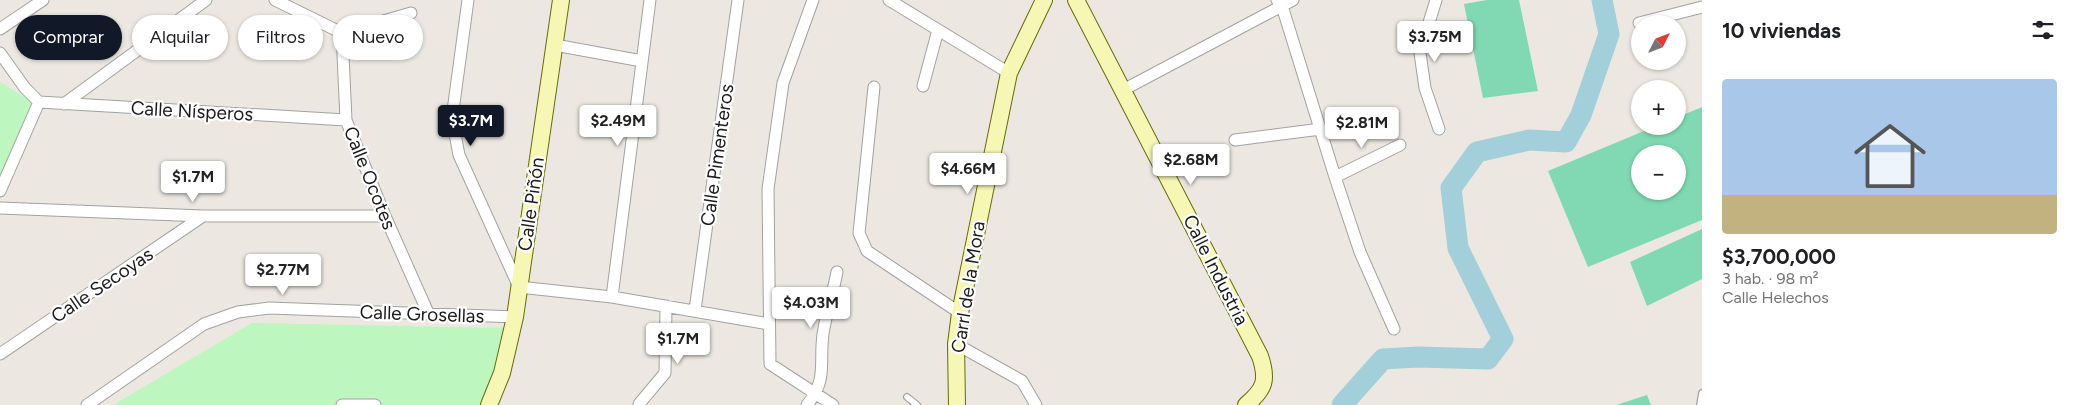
<!DOCTYPE html>
<html lang="es">
<head>
<meta charset="utf-8">
<style>
  body { margin:0; font-family:Figtree,sans-serif; background:#f6f6f6; color:#202124; height:100vh; display:flex; flex-direction:column; font-size:19px; white-space:nowrap }
  * { box-sizing:border-box; margin:0 }
  p { font-size:16px; color:#757577 }
  .icon { flex:none; width:28px; height:28px; fill:none; stroke:currentColor; stroke-width:2; stroke-linecap:round; stroke-linejoin:round }
  .map { position:relative; flex:1; overflow:hidden }
  .side { display:flex; flex-direction:column; background:#fff; width:375px }
  .side>* { flex:none }
  .guide { position:absolute; left:15px; top:15px; width:475px; height:45px; display:flex; gap:10px }
  .needle { width:32px; rotate:48deg }
  .tools { position:absolute; left:1631px; top:15px; display:grid; gap:10px }
  .tools a { display:grid; place-items:center; width:55px; height:55px; border-radius:50%; background:#fff; box-shadow:0 1px 4px #0004; font-size:25px }
  .price { position:absolute; translate:-50% -42px; padding:0 11px; border-radius:5px; background:#fff; color:#222; font-size:16px; line-height:32px; filter:drop-shadow(0 1px 2px #0008) }
  .price::after { content:''; position:absolute; left:50%; top:30px; width:15px; height:11px; margin-left:-8px; background:inherit; clip-path:polygon(0 0,100% 0,50% 100%) }
  .price.on { background:#111827; color:#fff }
  ul { padding:0; list-style:none }
  li { display:grid; align-content:center; gap:10px; height:265px; padding:0 20px }
  li+li { border-top:1px solid #e0e0e0 }
  li span { display:grid; place-items:center; height:155px; border-radius:5px; color:#555 }
  li>.icon { margin-inline-start:auto }
  span .icon { width:90px; height:90px; fill:#fffc; stroke-width:1 }
  li b { font-size:21px }
  h2 { display:flex; justify-content:space-between; align-items:center; height:60px; padding:0 20px; font-size:21px }
  .pill { padding:0 18px; border-radius:22px; background:#fff; box-shadow:0 1px 4px #0004; font-size:18px; line-height:45px }
  .pill.on { background:#111827; color:#fff }
  main { display:flex; flex:1; min-height:0 }
  .map>svg:first-child { display:block }
  .park { fill:#bdf6bf }
  .pitch { fill:#80d9b3; fill-rule:evenodd }
  .lines { fill:none; stroke-linecap:round; stroke-linejoin:round }
  .river { stroke:#a2cfd9; stroke-width:21 }
  .lane-casing { stroke:#a2a2a2; stroke-width:8 }
  .street-casing { stroke:#a2a2a2; stroke-width:13 }
  .secondary-casing { stroke:#656b08; stroke-width:18 }
  .lane { stroke:#fff; stroke-width:5.5 }
  .street { stroke:#fff; stroke-width:11 }
  .secondary { stroke:#f6f6b5; stroke-width:16 }
  .labels { text-anchor:middle; dominant-baseline:central; stroke-width:4.5; stroke-linejoin:round; paint-order:stroke }
  .street-label { font-size:19px; fill:#1b1b1b; stroke:#fff }
</style>
</head>
<body>
<main>
<div class="map">
<svg width="1702" height="405" viewBox="0 0 1702 405">
  <rect width="100%" height="100%" fill="#ece8e1"/>
  <!-- park -->
  <path class="park" d="M0 82 34 103 0 182Z
    M252 323 506 328 497 383 480 405H113Z"/>
  <!-- pitch -->
  <path class="pitch" d="M1487 0H1519L1538 91 1483 98 1464 4Z
    M1702 107V220L1588 267 1548 171 1656 126H1678V117ZM1640 154H1678V191H1640Z
    M1702 229V279L1647 306 1630 262Z
    M1647 395 1651 405H1616Z"/>
  <g class="lines">
    <!-- river -->
    <path class="river" d="M1342 405 1383 359 1418 357 1488 359 1503 339 1458 248 1451 188 1477 152 1529 140 1566 142 1581 115 1609 34 1602 0"/>
    <defs>
      <path id="lane" d="M907 397 917 405
        M1700 405 1702 393"/>
      <path id="street" d="M275 0 342 33 411 13
        M468 0 452 118 459 155 519 287 612 297 769 324
        M813 0 783 83 768 189 770 364 833 405
        M889 0 1009 73
        M1277 0 1282 6 1335 177 1360 252 1394 329
        M1436 0 1427 29 1419 46 1425 88 1439 129
        M1639 23 1702 7
        M0 29 43 0
        M342 33 346 120 385 216 429 315
        M555 45 642 61
        M0 53 25 88 39 102 346 120
        M923 86 938 30
        M874 87 859 233 867 251 960 313
        M1123 90 1293 0
        M64 104 206 0
        M1235 140 1321 129
        M1335 177 1400 145
        M0 191 39 102
        M0 208 203 216H385
        M612 297 650 0
        M695 310 738 0
        M956 344 1022 381 1036 405
        M0 354 203 216
        M639 404 665 373 666 306
        M87 405 204 324 238 312 269 308 515 317
        M342 405H375
        M807 405C828 379 819 364 823 334 826 314 833 293 837 272"/>
      <path id="secondary" d="M1076 0 1260 356C1268 380 1265 389 1246 405
        M489 405 502 373 515 317 561 0
        M957 405 956 344 960 313 1009 73 1044 0"/>
    </defs>
    <!-- lane casing -->
    <use href="#lane" class="lane-casing"/>
    <!-- street casing -->
    <use href="#street" class="street-casing"/>
    <!-- secondary casing -->
    <use href="#secondary" class="secondary-casing"/>
    <!-- lane -->
    <use href="#lane" class="lane"/>
    <!-- street -->
    <use href="#street" class="street"/>
    <!-- secondary -->
    <use href="#secondary" class="secondary"/>
  </g>
  <g class="labels">
    <!-- street labels -->
    <g class="street-label">
      <text transform="translate(192 111) rotate(3)">Calle Nísperos</text>
      <text transform="translate(717 155) rotate(-82)">Calle Pimenteros</text>
      <text transform="translate(370 178) rotate(68)">Calle Ocotes</text>
      <text transform="translate(531 204) rotate(-82)">Calle Piñón</text>
      <text transform="translate(1216 270) rotate(63)">Calle Industria</text>
      <text transform="translate(102 285) rotate(-34)">Calle Secoyas</text>
      <text transform="translate(968 287) rotate(-81)">Carrl de la Mora</text>
      <text transform="translate(422 314) rotate(2)">Calle Grosellas</text>
    </g>
  </g>
</svg>
<div class="tools">
<a><svg class="needle" viewBox="-14 -14 28 28"><path d="M0-13l5 13h-10z" fill="#e53935"/><path d="M0 13l5-13h-10z" fill="#757577"/></svg></a>
<a>+</a>
<a>−</a>
</div>
<b class="price" style="left:1435px;top:63px">$3.75M</b>
<b class="price on" style="left:471px;top:147px">$3.7M</b>
<b class="price" style="left:618px;top:147px">$2.49M</b>
<b class="price" style="left:1362px;top:149px">$2.81M</b>
<b class="price" style="left:1191px;top:186px">$2.68M</b>
<b class="price" style="left:968px;top:195px">$4.66M</b>
<b class="price" style="left:193px;top:203px">$1.7M</b>
<b class="price" style="left:283px;top:296px">$2.77M</b>
<b class="price" style="left:811px;top:329px">$4.03M</b>
<b class="price" style="left:678px;top:365px">$1.7M</b>
<div class="guide">
<a class="pill on">Comprar</a>
<a class="pill">Alquilar</a>
<a class="pill">Filtros</a>
<a class="pill">Nuevo</a>
</div>
</div>
<section class="side">
<h2>10 viviendas<svg class="icon" aria-label="filters" viewBox="0 0 24 24"><path d="M4 7h16M4 17h16"/><circle cx="9" cy="7" r="2"/><circle cx="15" cy="17" r="2"/></svg></h2>
<ul>
<li><span style="background:linear-gradient(#a9c7e8 75%,#c2b280 0)"><svg class="icon" aria-label="home" viewBox="0 0 24 24"><path d="M3 11l9-7 9 7M6 9v11h12V9"/></svg></span><div><b>$3,700,000</b><p>3 hab. · 98 m²</p><p>Calle Helechos</p></div></li>
</ul>
</section>
</main>
</body>
</html>
